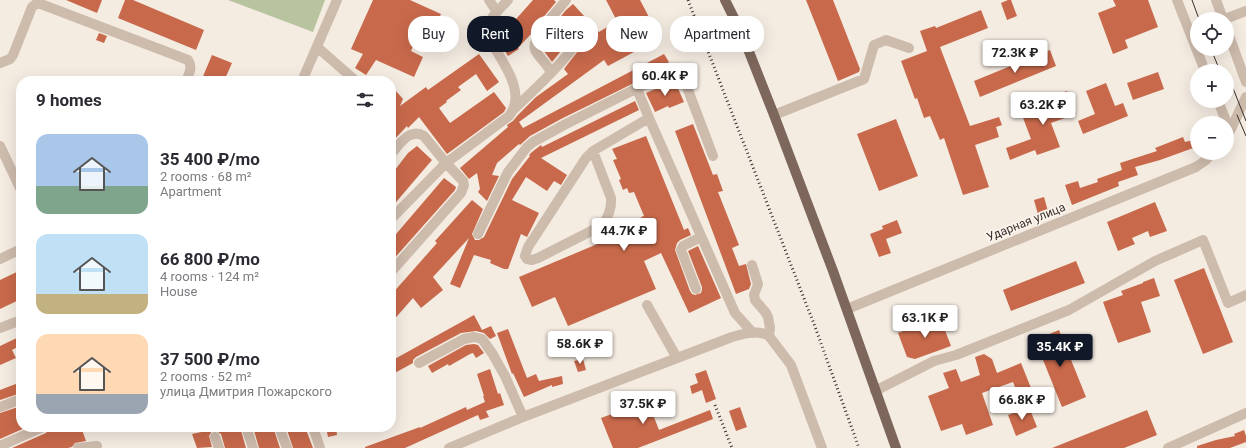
<!DOCTYPE html>
<html lang="en">
<head>
<meta charset="utf-8">
<style>
  body { margin:0; font-family:Roboto,sans-serif; background:#f7f7f7; color:#2b2b33; height:100vh; display:flex; flex-direction:column; font-size:15px; white-space:nowrap }
  * { box-sizing:border-box; margin:0 }
  p { font-size:13px; color:#7c7c81 }
  .icon { flex:none; width:22px; height:22px; fill:none; stroke:currentColor; stroke-width:2; stroke-linecap:round; stroke-linejoin:round }
  .map { position:relative; flex:1; overflow:hidden }
  .details { position:absolute; left:16px; top:76px; width:380px; height:356px; display:flex; flex-direction:column; background:#fff; border-radius:16px; box-shadow:0 4px 16px #0002 }
  .details>* { flex:none }
  .guide { position:absolute; left:408px; top:16px; width:380px; height:36px; display:flex; gap:8px }
  .fabs { position:absolute; left:1190px; top:12px; display:grid; gap:8px }
  .fabs a { display:grid; place-items:center; width:44px; height:44px; border-radius:50%; background:#fff; box-shadow:0 4px 16px #0002; font-size:20px }
  .price { position:absolute; translate:-50% -34px; padding:0 9px; border-radius:4px; background:#fff; color:#222; font-size:13px; line-height:26px; filter:drop-shadow(0 1px 2px #0008) }
  .price::after { content:''; position:absolute; left:50%; top:24px; width:12px; height:9px; margin-left:-6px; background:inherit; clip-path:polygon(0 0,100% 0,50% 100%) }
  .price.on { background:#111827; color:#fff }
  ul { padding:0; list-style:none }
  li { display:flex; align-items:center; gap:12px; height:100px; padding:0 20px }
  li span { display:grid; place-items:center; flex:none; width:112px; height:80px; border-radius:12px; color:#555 }
  li>.icon { margin-inline-start:auto }
  span .icon { width:48px; height:48px; fill:#fffc; stroke-width:1 }
  li b { font-size:17px }
  h2 { display:flex; justify-content:space-between; align-items:center; height:48px; padding:0 20px; font-size:17px }
  .chip { padding:0 14px; border-radius:16px; background:#fff; box-shadow:0 4px 16px #0002; font-size:14px; line-height:36px }
  .chip.on { background:#111827; color:#fff }
  .map>svg:first-child { display:block }
  .green { fill:#b8c4a0 }
  .building { fill:#c8694b }
  .lines { fill:none; stroke-linecap:round; stroke-linejoin:round }
  .minor { stroke:#cdbbac; stroke-width:10 }
  .major { stroke:#7d675c; stroke-width:10 }
  .tram { stroke:#3b302b; stroke-width:1 }
  .rail { stroke:#3b302b; stroke-width:3; stroke-dasharray:1 3; stroke-linecap:butt }
  .labels { text-anchor:middle; dominant-baseline:central; stroke-width:3.5; stroke-linejoin:round; paint-order:stroke }
  .street-label { font-size:12px; fill:#3b302b; stroke:#fbf5ee }
</style>
</head>
<body>
<div class="map">
<svg width="1246" height="448" viewBox="0 0 1246 448">
  <rect width="100%" height="100%" fill="#f4ebe1"/>
  <!-- green -->
  <path class="green" d="M228 0H325L313 32Z"/>
  <!-- building -->
  <path class="building" d="M66 0H102L97 13Z
    M125 0H133L204 30 196 50 118 18Z
    M373 0H410L441 14 432 33 421 28 411 51 423 57 414 77 376 60 366 75 355 68 363 54 351 49Z
    M533 0H554L556 2 541 20 531 34 518 48 519 49 508 56 494 34 506 24 509 27Z
    M606 0H640L660 38 608 66 604 60 519 122 523 128 664 54 669 62 632 84 561 119 530 136 520 145 519 144 497 163 492 175 499 176 487 201 478 192 480 189 477 173 469 179 460 168 508 127 507 125 513 121 517 116 536 97 568 74 564 69 588 38 589 34 587 29 583 28 578 30 552 62 544 51 546 49 541 45 546 35 566 10 573 4 599 32 617 21Z
    M806 0H833L860 69 859 72 838 81Z
    M1008 0H1011L1017 16 1007 20 1001 3Z
    M1113 0H1148L1158 27 1125 40 1128 48 1113 54 1098 13 1116 6Z
    M981 10 988 28 940 47 970 126 999 117 1002 125 996 127 999 137 975 145 989 187 963 195 944 138 940 140 930 116 924 118 917 98 915 99 901 61 927 51 920 31 935 26 936 28Z
    M99 33 107 36 104 43 96 40Z
    M1050 50 1056 66 980 97 974 81Z
    M479 54 499 82 487 91 476 74 458 87 461 90 446 101 447 102 439 108 450 123 494 92 506 108 504 112 447 154 419 117 408 128 407 126 391 143V97L396 91 403 99 400 106 426 87 428 90Z
    M212 55 232 63 224 81H201Z
    M1158 72 1164 89 1133 100 1127 83Z
    M672 82 676 84 684 102 669 108 668 106 655 112 646 93Z
    M1106 83 1115 106 1123 103 1128 116 1083 134 1078 121 1095 114 1086 91Z
    M1067 91 1076 114 1051 123 1060 147 1037 155 1035 150 1010 160 1006 148 1031 139 1022 115 1050 103 1048 98Z
    M635 101 639 110 541 158 567 175 561 185 554 181 547 191 526 177 512 200 539 213 527 237 521 234 508 269H504L490 263 491 260 474 255 460 288 450 284 469 238 433 277 443 290 421 308 413 298 391 323V295L437 243 435 241 472 200 483 209 472 234 475 240H479L484 237 512 179 530 156 529 155 532 152 541 145 542 147Z
    M896 119 918 176 879 191 857 134Z
    M693 124 713 175 717 174 723 191 718 192 739 245 732 248 739 266 746 264 751 284 749 289 736 294 675 131Z
    M646 136 684 230 688 228 691 235 680 240 677 243 675 250 690 291 692 294 695 295 701 293 702 290V287L688 251 698 246 721 298 689 313 661 253 644 261 656 289 568 326 555 297 532 307 519 277 614 237 615 240 645 227 641 217 644 216 634 192 629 193 627 188 623 190 619 180 621 179 613 160 617 159 612 149Z
    M1183 137 1185 142 1193 140 1196 147 1160 160 1135 167 1138 175 1118 182 1119 186 1072 205 1065 185 1078 181 1080 188 1098 182 1097 179 1122 170 1120 163 1157 151 1155 148Z
    M417 146 432 160 391 208V175L408 153Z
    M444 178 456 187 455 190 391 262V240Z
    M1044 197 1049 215 1039 218 1034 200Z
    M1155 202 1167 231 1150 237 1148 231 1132 238 1135 244 1118 251 1107 222Z
    M897 220 902 233 886 239 891 253 879 257 870 234 883 229 882 226Z
    M1076 261 1085 283 1011 311 1003 290Z
    M1204 268 1233 342 1203 354 1174 280Z
    M21 270V299L0 309V280Z
    M1154 278 1160 296 1141 302 1151 332 1118 343 1103 302 1123 295 1121 291 1143 283V282Z
    M474 315 482 330 491 326 496 336 490 339 484 333 476 331 461 333 416 357 413 360V363L391 375V361Z
    M940 317 951 346 915 359 907 357 898 333Z
    M508 329 527 378 536 374 539 381 562 376 563 384 552 387V385L524 397 513 373 512 374 497 333Z
    M1059 330 1086 397 1062 407 1035 340Z
    M21 336V345L12 350 16 358 0 365V346Z
    M474 344 478 345 484 353 476 358 473 353 470 354 449 366 448 364 432 373 428 366 466 345Z
    M984 354 992 359 997 373 1021 363 1031 388 1026 390 1029 397 1020 400 1013 382 982 393 993 425 966 435 962 424 941 431 928 396 949 388 943 373 956 369 961 382 980 375 975 357Z
    M583 359 586 370 578 372 574 361Z
    M490 369 498 394 500 393 504 405 486 411 489 417 480 420 478 415 405 448H365V447L420 427V428L466 407 467 410 485 402 483 396H484L477 374Z
    M706 370 716 399 706 403 702 390 692 394 690 386 698 383 695 374Z
    M21 382V393L0 400V390Z
    M645 394 659 430 710 410 713 419 638 448H613L601 418 620 411 617 405Z
    M21 406V427H27L0 439V413Z
    M740 407 747 427 736 431 729 411Z
    M1029 407 1037 427 1016 436 1008 415Z
    M1147 410 1157 435 1124 448H1052Z
    M49 427H81L86 441 75 443 72 447 68 448H12L46 433 48 430Z
    M205 427H240L246 448H225L221 434 216 431H212L209 436 212 447 197 448 192 434 206 431Z
    M253 427H273L280 448H259Z
    M286 427H305L313 448H293Z
    M326 427H336L337 435 328 437Z
    M1244 430 1246 436V442L1230 448H1197V446L1216 440 1235 436 1234 434Z"/>
  <g class="lines">
    <!-- minor -->
    <path class="minor" d="M489 0 497 12
      M1177 0 1205 71
      M1216 0 1223 19
      M1225 19 1246 11
      M1227 30 1246 82
      M317 47 356 81
      M0 63 10 59 13 55 32 7 36 4H41L188 60C193 67 189 74 186 81
      M551 73C547 63 539 58 535 50 530 37 559 10 566 0
      M302 81 337 0
      M637 89 649 118 735 313 753 333
      M1218 101 1227 123
      M512 111C537 87 564 63 583 34
      M774 115 864 79 874 45 886 40 909 48
      M1227 135 1230 131 1246 97
      M0 146 21 190
      M593 151 586 158 528 247 525 256 527 259 532 260 538 258 603 225C608 217 612 208 611 198L593 151 649 118
      M391 154C399 145 410 127 424 136L446 163 391 219
      M478 234 508 172 527 147 533 142 564 125 659 77C670 74 676 74 685 82L713 156
      M0 259 21 249
      M752 265 758 284 754 295 755 300 766 313 768 317 770 328 769 336
      M391 272 461 193 464 185 463 181 446 163 509 116C529 92 498 56 487 35 485 21 499 10 508 0
      M696 289 681 250 683 246 701 237
      M647 305 677 358
      M847 309 1196 167 1206 160 1212 153
      M0 328 21 320
      M419 363 464 339 474 337 482 339 492 353 505 376 523 417
      M875 391 934 361 956 355 1069 310 1155 261 1203 240 1228 303 1246 295
      M0 407 21 399
      M246 427 253 448
      M279 427 287 448
      M313 427 320 448
      M215 437 219 448
      M0 446 43 427
      M78 448 97 446
      M449 448 523 417 732 337C743 334 758 329 769 336L791 365 822 448
      M1168 448 1246 413"/>
    <!-- major -->
    <path class="major" d="M725 0 742 34 774 115 833 271 896 448"/>
    <!-- tram -->
    <path class="tram" d="M1192 0 1199 19
      M1211 49 1220 71
      M1227 73 1246 121
      M1237 115 1246 136"/>
    <!-- rail -->
    <path class="rail" d="M688 0 814 324 859 448
      M715 405 732 448"/>
  </g>
  <g class="labels">
    <!-- street labels -->
    <g class="street-label">
      <text transform="translate(1026 222) rotate(-22)">Ударная улица</text>
    </g>
  </g>
</svg>
<div class="fabs">
<a><svg class="icon" aria-label="locate" viewBox="0 0 24 24"><circle cx="12" cy="12" r="6"/><path d="M12 2v4M12 18v4M2 12h4M18 12h4"/></svg></a>
<a>+</a>
<a>−</a>
</div>
<b class="price" style="left:1015px;top:74px">72.3K ₽</b>
<b class="price" style="left:665px;top:97px">60.4K ₽</b>
<b class="price" style="left:1043px;top:126px">63.2K ₽</b>
<b class="price" style="left:624px;top:252px">44.7K ₽</b>
<b class="price" style="left:925px;top:339px">63.1K ₽</b>
<b class="price" style="left:580px;top:365px">58.6K ₽</b>
<b class="price on" style="left:1060px;top:368px">35.4K ₽</b>
<b class="price" style="left:1022px;top:421px">66.8K ₽</b>
<b class="price" style="left:643px;top:425px">37.5K ₽</b>
<div class="guide">
<a class="chip">Buy</a>
<a class="chip on">Rent</a>
<a class="chip">Filters</a>
<a class="chip">New</a>
<a class="chip">Apartment</a>
</div>
<section class="details">
<h2>9 homes<svg class="icon" aria-label="filters" viewBox="0 0 24 24"><path d="M4 7h16M4 17h16"/><circle cx="9" cy="7" r="2"/><circle cx="15" cy="17" r="2"/></svg></h2>
<ul>
<li><span style="background:linear-gradient(#a9c7e8 65%,#7fa58c 0)"><svg class="icon" aria-label="home" viewBox="0 0 24 24"><path d="M3 11l9-7 9 7M6 9v11h12V9"/></svg></span><div><b>35 400 ₽/mo</b><p>2 rooms · 68 m²</p><p>Apartment</p></div></li>
<li><span style="background:linear-gradient(#bfe0f5 75%,#c2b280 0)"><svg class="icon" aria-label="home" viewBox="0 0 24 24"><path d="M3 11l9-7 9 7M6 9v11h12V9"/></svg></span><div><b>66 800 ₽/mo</b><p>4 rooms · 124 m²</p><p>House</p></div></li>
<li><span style="background:linear-gradient(#ffd9b3 75%,#9aa5b1 0)"><svg class="icon" aria-label="home" viewBox="0 0 24 24"><path d="M3 11l9-7 9 7M6 9v11h12V9"/></svg></span><div><b>37 500 ₽/mo</b><p>2 rooms · 52 m²</p><p>улица Дмитрия Пожарского</p></div></li>
</ul>
</section>
</div>
</body>
</html>
